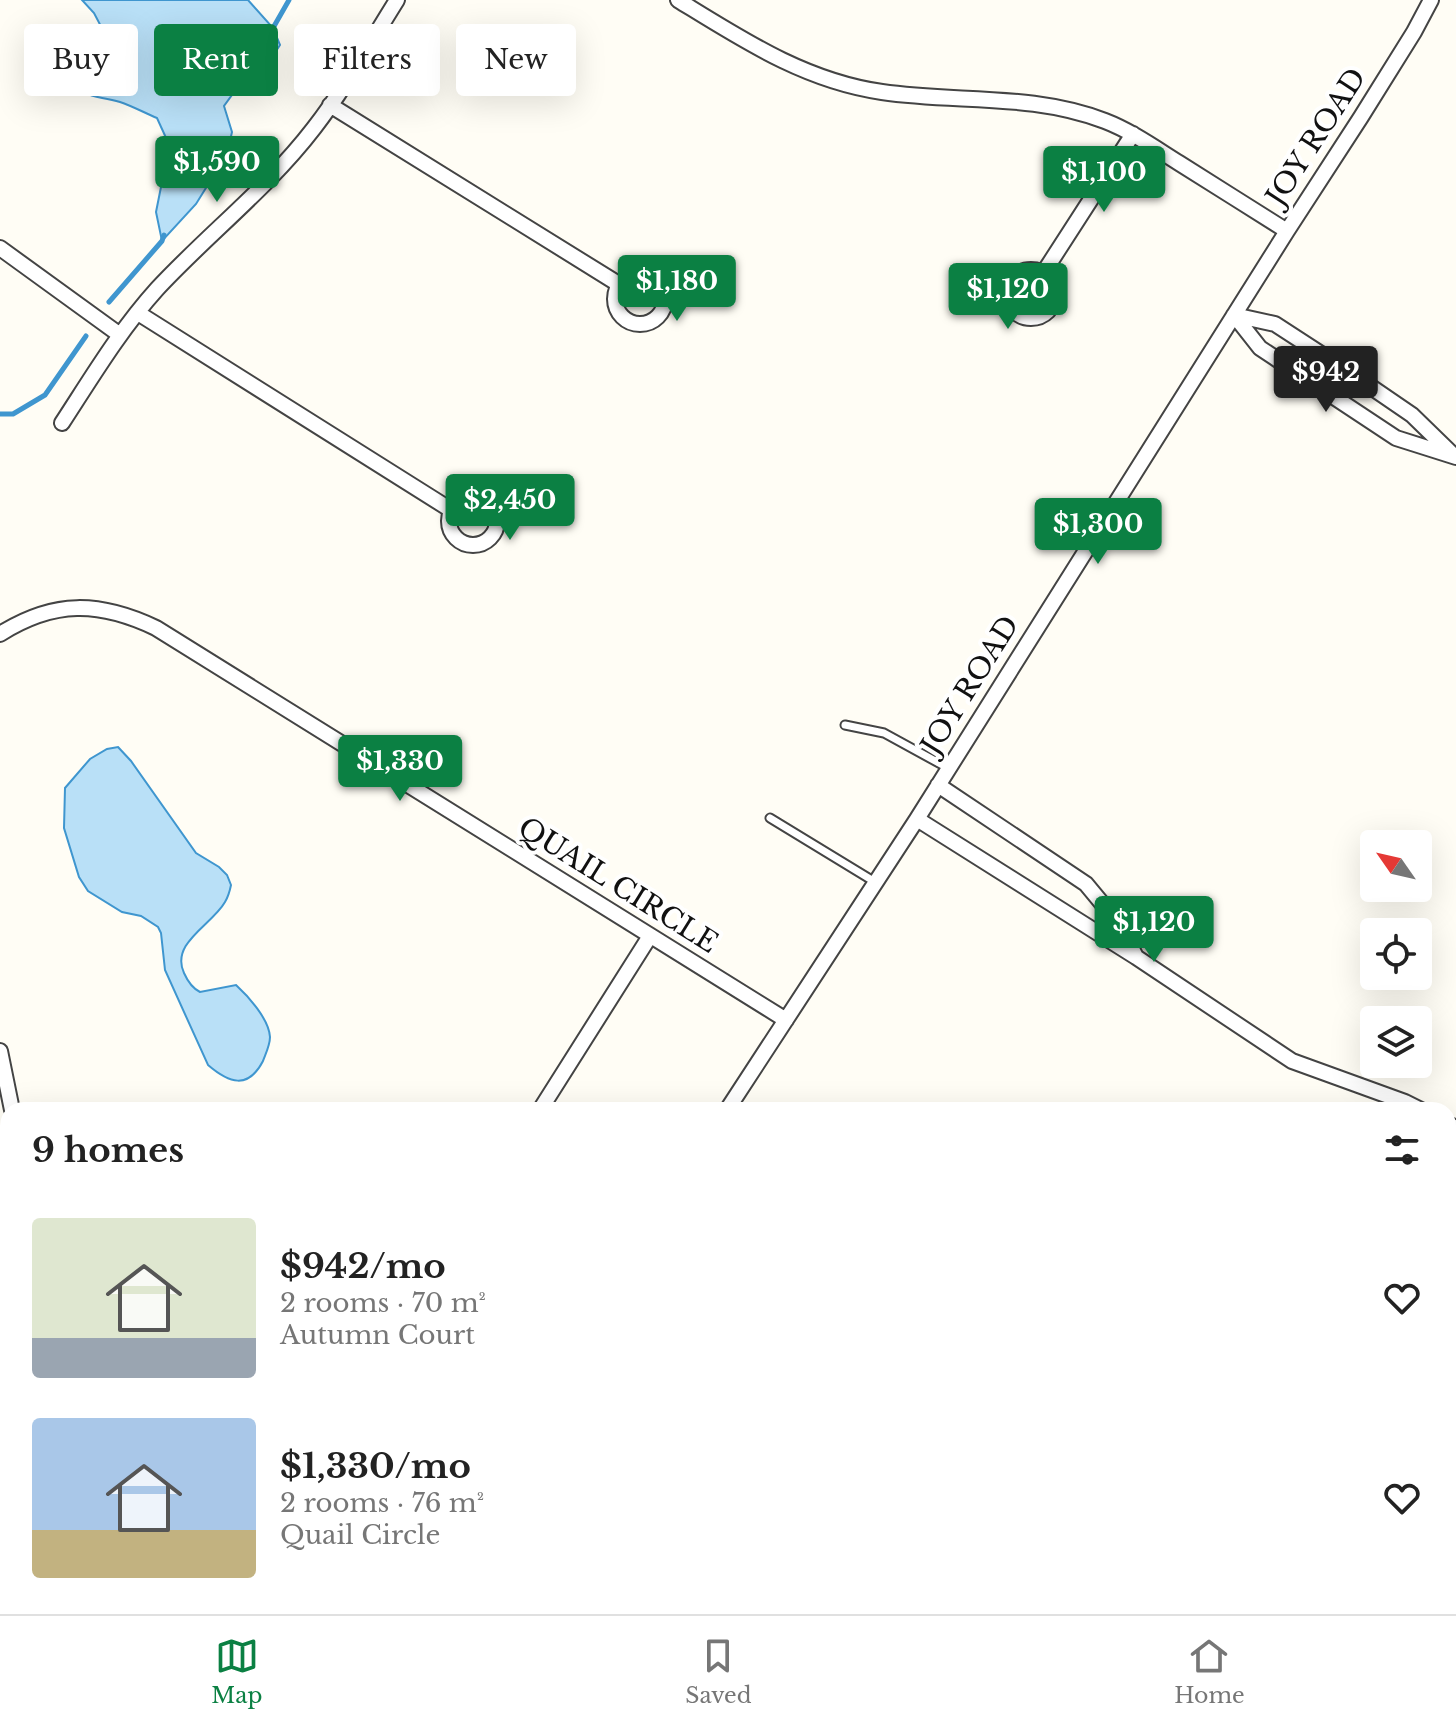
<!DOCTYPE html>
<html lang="en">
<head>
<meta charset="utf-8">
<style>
  body { margin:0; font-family:"Libre Baskerville",serif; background:#f2f2f2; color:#222; height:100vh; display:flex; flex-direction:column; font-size:30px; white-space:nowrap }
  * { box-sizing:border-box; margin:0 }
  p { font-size:26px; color:#767676 }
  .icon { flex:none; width:44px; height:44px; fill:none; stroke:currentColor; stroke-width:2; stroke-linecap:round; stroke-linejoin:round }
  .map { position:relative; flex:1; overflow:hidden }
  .details { position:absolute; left:0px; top:1102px; width:1456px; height:512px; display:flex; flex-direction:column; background:#fff; border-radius:24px 24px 0 0; box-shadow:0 8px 32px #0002 }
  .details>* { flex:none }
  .hud { position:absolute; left:24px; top:24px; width:800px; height:72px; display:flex; gap:16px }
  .needle { width:52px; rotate:304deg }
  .controls { position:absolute; left:1360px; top:830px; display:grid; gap:16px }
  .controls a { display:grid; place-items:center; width:72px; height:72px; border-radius:8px; background:#fff; box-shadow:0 8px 32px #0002; font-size:40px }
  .price { position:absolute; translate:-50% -68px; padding:0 18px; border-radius:8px; background:#0b8043; color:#fff; font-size:26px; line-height:52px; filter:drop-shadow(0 2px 4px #0008) }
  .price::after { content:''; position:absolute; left:50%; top:48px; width:24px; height:18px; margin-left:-12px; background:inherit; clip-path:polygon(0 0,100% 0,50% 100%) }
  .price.current { background:#222; color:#fff }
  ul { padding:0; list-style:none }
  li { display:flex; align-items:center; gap:24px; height:200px; padding:0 32px }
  li span { display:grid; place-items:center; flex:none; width:224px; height:160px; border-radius:8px; color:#555 }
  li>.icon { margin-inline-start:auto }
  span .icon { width:96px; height:96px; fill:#fffc; stroke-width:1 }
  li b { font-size:34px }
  h2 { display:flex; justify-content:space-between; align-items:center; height:96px; padding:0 32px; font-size:34px }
  .pill { padding:0 28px; border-radius:8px; background:#fff; box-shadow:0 8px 32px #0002; font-size:28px; line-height:72px }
  .pill.current { background:#0b8043; color:#fff }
  .tab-bar { display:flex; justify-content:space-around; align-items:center; height:112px; border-top:2px solid #e0e0e0; background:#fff; font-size:22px; color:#767676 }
  .tab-bar a { display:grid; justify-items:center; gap:4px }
  .tab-bar .current { color:#0b8043 }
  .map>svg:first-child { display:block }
  .forest { fill:#b9dc9c }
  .water { fill:#b9e0f7; stroke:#3f96cf; stroke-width:2 }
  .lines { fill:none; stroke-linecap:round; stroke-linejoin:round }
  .stream { stroke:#3f96cf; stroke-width:5 }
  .lane-casing { stroke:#444; stroke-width:11 }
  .street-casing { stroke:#444; stroke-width:18 }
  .lane { stroke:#fff; stroke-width:7 }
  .street { stroke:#fff; stroke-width:14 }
  .labels { text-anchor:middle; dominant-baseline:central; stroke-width:8; stroke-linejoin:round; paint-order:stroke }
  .street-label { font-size:28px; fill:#111; stroke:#fff }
</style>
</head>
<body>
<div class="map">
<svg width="1456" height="1614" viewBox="0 0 1456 1614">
  <rect width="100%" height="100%" fill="#fffdf5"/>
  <!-- forest -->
  <path class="forest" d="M444 1606H677L669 1614H438Z
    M692 1606H977L989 1614H697Z"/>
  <!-- water -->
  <path class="water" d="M82 0H248L273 28 280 45 269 62 248 73 224 106 232 132 227 154 196 204 162 241 156 212 165 167 167 140 157 118C145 113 132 106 120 102 95 94 84 102 71 74L78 55 105 34 94 13Z
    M118 747 131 761 196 853 219 867 227 875 231 885C230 890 228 897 225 902 212 925 170 943 184 973 188 982 192 988 200 992L236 985C248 996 269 1019 270 1037 270 1045 266 1053 263 1061 248 1090 229 1083 208 1065L165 970 161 933 158 927 141 916 122 912 88 891 79 877 64 828 65 788 90 759 107 749Z"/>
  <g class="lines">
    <!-- stream -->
    <path class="stream" d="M269 32 273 28 289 0
      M109 302 162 241 164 235
      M0 414H13L45 395 86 336"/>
    <defs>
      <path id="lane" d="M845 725 884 733 948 768
        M770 818 875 882"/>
      <path id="street" d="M678 0C743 40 805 81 882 92 957 103 1032 93 1105 121 1131 131 1155 148 1179 163 1215 186 1251 208 1287 231
        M330 105 620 285
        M0 248 120 335
        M1007 294a24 24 0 1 1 48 0a24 24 0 1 1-48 0Z
        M1044 272 1133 134
        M615 299a25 25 0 1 1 50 0a25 25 0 1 1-50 0Z
        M138 313 451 510
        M1234 315 1260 348 1396 438 1456 457
        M1234 315 1275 324 1355 376 1412 415 1452 454
        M62 423C92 377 120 330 157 289 208 234 268 188 314 128 345 88 370 43 397 0
        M449 521a24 24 0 1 1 48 0a24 24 0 1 1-48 0Z
        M0 634C54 600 99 601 156 628L786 1020
        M917 819 1136 957 1120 925 1086 884 938 785
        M1136 957 1292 1061 1405 1102 1421 1110
        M0 1051 12 1110
        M540 1110 650 936
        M727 1110 917 819 1287 231 1361 117 1414 32 1431 0
        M1448 1124 1456 1128
        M0 1248 8 1247
        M0 1526 8 1513
        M1448 1542 1456 1544
        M1135 1606 1140 1614
        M220 1614 225 1606
        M409 1614 414 1606"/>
    </defs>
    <!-- lane casing -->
    <use href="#lane" class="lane-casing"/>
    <!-- street casing -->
    <use href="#street" class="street-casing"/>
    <!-- lane -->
    <use href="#lane" class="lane"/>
    <!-- street -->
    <use href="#street" class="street"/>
  </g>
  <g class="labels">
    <!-- street labels -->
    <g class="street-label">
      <text transform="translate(1316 137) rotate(-57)">JOY ROAD</text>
      <text transform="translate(970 685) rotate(-58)">JOY ROAD</text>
      <text transform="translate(618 885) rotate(32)">QUAIL CIRCLE</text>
    </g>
  </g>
</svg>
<div class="controls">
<a><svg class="needle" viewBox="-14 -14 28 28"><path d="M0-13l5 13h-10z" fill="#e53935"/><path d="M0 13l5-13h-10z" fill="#767676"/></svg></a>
<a><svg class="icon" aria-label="locate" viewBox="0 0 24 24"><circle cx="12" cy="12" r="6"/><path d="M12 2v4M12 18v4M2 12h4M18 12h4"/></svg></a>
<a><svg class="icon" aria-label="layers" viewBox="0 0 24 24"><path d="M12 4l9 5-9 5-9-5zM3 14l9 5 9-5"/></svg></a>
</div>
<b class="price" style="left:217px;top:204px">$1,590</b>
<b class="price" style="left:1104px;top:214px">$1,100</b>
<b class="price" style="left:677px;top:323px">$1,180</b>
<b class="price" style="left:1008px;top:331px">$1,120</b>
<b class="price current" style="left:1326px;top:414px">$942</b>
<b class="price" style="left:510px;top:542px">$2,450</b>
<b class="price" style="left:1098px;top:566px">$1,300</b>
<b class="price" style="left:400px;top:803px">$1,330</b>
<b class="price" style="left:1154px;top:964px">$1,120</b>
<div class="hud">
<a class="pill">Buy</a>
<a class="pill current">Rent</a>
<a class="pill">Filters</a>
<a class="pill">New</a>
</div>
<section class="details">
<h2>9 homes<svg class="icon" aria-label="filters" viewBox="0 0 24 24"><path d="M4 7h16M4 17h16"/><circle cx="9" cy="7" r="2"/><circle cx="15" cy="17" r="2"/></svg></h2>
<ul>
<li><span style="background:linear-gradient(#dfe7d0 75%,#9aa5b1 0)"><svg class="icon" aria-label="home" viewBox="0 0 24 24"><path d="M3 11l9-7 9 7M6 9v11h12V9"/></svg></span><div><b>$942/mo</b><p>2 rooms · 70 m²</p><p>Autumn Court</p></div><svg class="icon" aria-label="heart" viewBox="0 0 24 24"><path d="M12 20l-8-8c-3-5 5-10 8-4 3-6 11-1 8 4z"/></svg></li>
<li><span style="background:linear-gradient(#a9c7e8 70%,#c2b280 0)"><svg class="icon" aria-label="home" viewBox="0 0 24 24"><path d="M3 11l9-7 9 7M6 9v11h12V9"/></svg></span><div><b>$1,330/mo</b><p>2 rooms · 76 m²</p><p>Quail Circle</p></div><svg class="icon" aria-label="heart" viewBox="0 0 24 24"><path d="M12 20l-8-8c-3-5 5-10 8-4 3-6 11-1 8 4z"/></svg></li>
</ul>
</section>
</div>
<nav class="tab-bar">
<a class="current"><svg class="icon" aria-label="map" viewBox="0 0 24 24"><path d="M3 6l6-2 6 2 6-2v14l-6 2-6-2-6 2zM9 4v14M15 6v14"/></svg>Map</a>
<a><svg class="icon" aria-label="saved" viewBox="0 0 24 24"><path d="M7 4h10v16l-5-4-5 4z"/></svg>Saved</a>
<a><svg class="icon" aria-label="home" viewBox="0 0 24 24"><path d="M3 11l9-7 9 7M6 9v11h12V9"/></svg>Home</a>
</nav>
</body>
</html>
